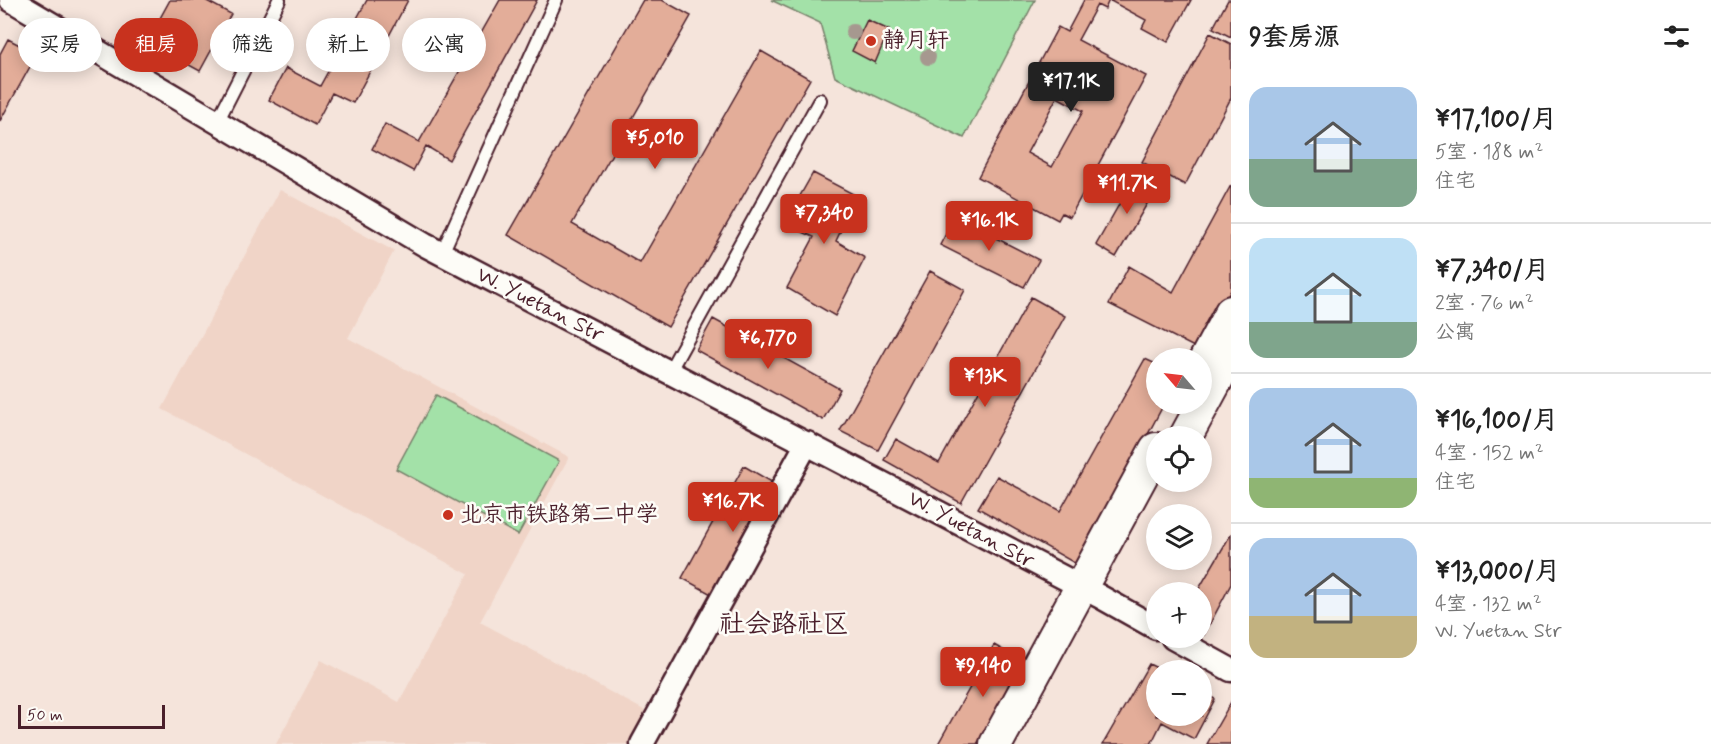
<!DOCTYPE html>
<html lang="zh">
<head>
<meta charset="utf-8">
<style>
  body { margin:0; font-family:Mynerve,"LXGW WenKai TC",sans-serif; background:#f6f6f6; color:#222; height:100vh; display:flex; flex-direction:column; font-size:22px; white-space:nowrap }
  * { box-sizing:border-box; margin:0 }
  p { font-size:20px; color:#767676 }
  .icon { flex:none; width:33px; height:33px; fill:none; stroke:currentColor; stroke-width:2; stroke-linecap:round; stroke-linejoin:round }
  .map { position:relative; flex:1; overflow:hidden }
  .details { display:flex; flex-direction:column; background:#fff; width:480px }
  .details>* { flex:none }
  .top-card { position:absolute; left:18px; top:18px; width:570px; height:54px; display:flex; gap:12px }
  .needle { width:39px; rotate:298deg }
  .fabs { position:absolute; left:1146px; top:348px; display:grid; gap:12px }
  .fabs a { display:grid; place-items:center; width:66px; height:66px; border-radius:50%; background:#fff; box-shadow:0 3px 15px #0003; font-size:30px }
  .scale { position:absolute; left:18px; bottom:15px; width:147px; box-sizing:border-box; padding-left:6px; border:3px solid #4a1f2b; border-top:0; font-size:16px; line-height:21px; white-space:nowrap; color:#4a1f2b; -webkit-text-stroke:4px #fdfcf7; paint-order:stroke }
  .price { position:absolute; translate:-50% -51px; padding:0 14px; border-radius:6px; background:#c8321e; color:#fff; font-size:20px; line-height:39px; filter:drop-shadow(0 2px 3px #0008) }
  .price::after { content:''; position:absolute; left:50%; top:36px; width:18px; height:14px; margin-left:-9px; background:inherit; clip-path:polygon(0 0,100% 0,50% 100%) }
  .price.active { background:#222; color:#fff }
  ul { padding:0; list-style:none }
  li { display:flex; align-items:center; gap:18px; height:150px; padding:0 18px }
  li+li { border-top:2px solid #e0e0e0 }
  li span { display:grid; place-items:center; flex:none; width:168px; height:120px; border-radius:18px; color:#555 }
  li>.icon { margin-inline-start:auto }
  span .icon { width:72px; height:72px; fill:#fffc; stroke-width:1 }
  li b { font-size:26px }
  h2 { display:flex; justify-content:space-between; align-items:center; height:72px; padding:0 18px; font-size:26px }
  .chip { padding:0 21px; border-radius:27px; background:#fff; box-shadow:0 3px 15px #0003; font-size:21px; line-height:54px }
  .chip.active { background:#c8321e; color:#fff }
  main { display:flex; flex:1; min-height:0 }
  .map>svg:first-child { display:block }
  .built { fill:#f0d4c7 }
  .green { fill:#a3e1a8; stroke:#76806a; stroke-width:1.5 }
  .building { fill:#e3ad99; stroke:#4a1f2b; stroke-width:1.5; fill-rule:evenodd }
  .lines { fill:none; stroke-linecap:round; stroke-linejoin:round }
  .service-casing { stroke:#4a1f2b; stroke-width:16 }
  .minor-casing { stroke:#4a1f2b; stroke-width:27 }
  .secondary-casing { stroke:#4a1f2b; stroke-width:36 }
  .service { stroke:#fdfcf7; stroke-width:12 }
  .minor { stroke:#fdfcf7; stroke-width:22 }
  .secondary { stroke:#fdfcf7; stroke-width:32 }
  .tree { fill:#a6988f }
  .poi-dot { fill:#c8321e; stroke:#fdfcf7; stroke-width:2 }
  .labels { text-anchor:middle; dominant-baseline:central; stroke-width:5; stroke-linejoin:round; paint-order:stroke }
  .poi-label { font-size:22px; fill:#4a1f2b; stroke:#fdfcf7; text-anchor:start }
  .street-label { font-size:22px; fill:#4a1f2b; stroke:#fdfcf7 }
  .quarter-label { font-size:26px; fill:#4a1f2b; stroke:#fdfcf7 }
</style>
</head>
<body>
<main>
<div class="map">
<svg width="1231" height="744" viewBox="0 0 1231 744">
  <rect width="100%" height="100%" fill="#f5e4db"/>
  <filter id="ink" filterUnits="userSpaceOnUse"><feTurbulence type="fractalNoise" baseFrequency=".0167" numOctaves="2"/><feDisplacementMap in="SourceGraphic" scale="12" xChannelSelector="R" yChannelSelector="G"/><feConvolveMatrix kernelMatrix="1 2 1 2 8 2 1 2 1" color-interpolation-filters="sRGB"/></filter>
  <g filter="url(#ink)">
    <!-- built -->
    <path class="built" d="M280 190 394 251 348 338 569 457 480 622 655 716 640 744H276L321 660 399 702 468 574 162 409Z"/>
    <!-- green -->
    <path class="green" d="M771 0H1035L964 138 835 77 820 23Z
      M436 395 559 461 518 535 396 469Z"/>
    <!-- building -->
    <path class="building" d="M170 0H205L231 14 200 71 147 42Z
      M367 0H408L353 103 332 93 315 125 269 100 286 68 320 86Z
      M500 0H537L449 160 426 146 413 171 372 149 385 124 419 142Z
      M643 0H662L691 16 572 224 640 263 761 51 810 79 668 327 508 235Z
      M1084 0H1191L1168 42 1142 28 1146 20 1109 0 1105 9 1097 5 1078 40 1146 76 1070 217 1062 213 1058 220 978 177 1058 27 1067 32ZM1057 97 1083 111 1052 167 1027 153Z
      M1228 0H1231V37L1213 28Z
      M867 20 889 30 875 63 852 51Z
      M1210 33 1231 44V98L1185 185 1142 162Z
      M8 39 37 54 0 121V54Z
      M813 173 857 196 836 241 865 258 835 316 787 288 814 237 784 224Z
      M1137 173 1158 185 1116 257 1096 245Z
      M1231 185V290L1198 349 1109 304 1129 266 1173 292Z
      M955 217 1039 260 1024 287 940 245Z
      M930 271 965 290 878 450 840 431Z
      M1031 297 1065 316 961 503 884 460 896 439 939 463Z
      M713 319 840 389 823 420 696 350Z
      M1145 359 1156 364V404H1164L1078 565 978 508 997 476 1060 511Z
      M744 466 784 489 722 600 682 578Z
      M1231 534V584L1204 635 1202 634V592H1197Z
      M994 645 1024 662 977 744H938Z
      M1149 664 1161 670H1156V716H1202V692L1215 699 1194 739 1162 722 1151 744H1103Z
      M1231 702V744H1207Z"/>
    <g class="lines">
      <defs>
        <path id="service" d="M217 122 279 0
          M442 253 556 0
          M669 372 820 100"/>
        <path id="minor" d="M11 0 425 245 1099 596 1156 628
          M1173 638 1231 670
          M642 744 807 443"/>
        <path id="secondary" d="M1202 366 1231 312
          M1186 436 1231 353
          M996 744 1156 449"/>
      </defs>
      <!-- service casing -->
      <use href="#service" class="service-casing"/>
      <!-- minor casing -->
      <use href="#minor" class="minor-casing"/>
      <!-- secondary casing -->
      <use href="#secondary" class="secondary-casing"/>
      <!-- service -->
      <use href="#service" class="service"/>
      <!-- minor -->
      <use href="#minor" class="minor"/>
      <!-- secondary -->
      <use href="#secondary" class="secondary"/>
    </g>
    <!-- trees -->
    <g class="tree">
      <circle cx="853" cy="32" r="8"/>
      <circle cx="928" cy="57" r="8"/>
    </g>
  </g>
  <!-- markers -->
  <g class="poi-dot">
    <circle cx="871" cy="41" r="6"/>
    <circle cx="448" cy="515" r="6"/>
  </g>
  <g class="labels">
    <!-- poi labels -->
    <g class="poi-label">
      <text x="883" y="41">静月轩</text>
      <text x="460" y="515">北京市铁路第二中学</text>
    </g>
    <!-- street labels -->
    <g class="street-label">
      <text transform="translate(540 305) rotate(27)">W. Yuetan Str</text>
      <text transform="translate(971 530) rotate(28)">W. Yuetan Str</text>
    </g>
    <!-- quarter labels -->
    <g class="quarter-label">
      <text x="784" y="625">社会路社区</text>
    </g>
  </g>
</svg>
<div class="fabs">
<a><svg class="needle" viewBox="-14 -14 28 28"><path d="M0-13l5 13h-10z" fill="#e53935"/><path d="M0 13l5-13h-10z" fill="#767676"/></svg></a>
<a><svg class="icon" aria-label="locate" viewBox="0 0 24 24"><circle cx="12" cy="12" r="6"/><path d="M12 2v4M12 18v4M2 12h4M18 12h4"/></svg></a>
<a><svg class="icon" aria-label="layers" viewBox="0 0 24 24"><path d="M12 4l9 5-9 5-9-5zM3 14l9 5 9-5"/></svg></a>
<a>+</a>
<a>−</a>
</div>
<div class="scale">50 m</div>
<b class="price active" style="left:1071px;top:113px">¥17.1K</b>
<b class="price" style="left:655px;top:170px">¥5,010</b>
<b class="price" style="left:1127px;top:215px">¥11.7K</b>
<b class="price" style="left:824px;top:245px">¥7,340</b>
<b class="price" style="left:989px;top:252px">¥16.1K</b>
<b class="price" style="left:768px;top:370px">¥6,770</b>
<b class="price" style="left:985px;top:408px">¥13K</b>
<b class="price" style="left:733px;top:533px">¥16.7K</b>
<b class="price" style="left:983px;top:698px">¥9,140</b>
<div class="top-card">
<a class="chip">买房</a>
<a class="chip active">租房</a>
<a class="chip">筛选</a>
<a class="chip">新上</a>
<a class="chip">公寓</a>
</div>
</div>
<section class="details">
<h2>9套房源<svg class="icon" aria-label="filters" viewBox="0 0 24 24"><path d="M4 7h16M4 17h16"/><circle cx="9" cy="7" r="2"/><circle cx="15" cy="17" r="2"/></svg></h2>
<ul>
<li><span style="background:linear-gradient(#a9c7e8 60%,#7fa58c 0)"><svg class="icon" aria-label="home" viewBox="0 0 24 24"><path d="M3 11l9-7 9 7M6 9v11h12V9"/></svg></span><div><b>¥17,100/月</b><p>5室 · 188 m²</p><p>住宅</p></div></li>
<li><span style="background:linear-gradient(#bfe0f5 70%,#7fa58c 0)"><svg class="icon" aria-label="home" viewBox="0 0 24 24"><path d="M3 11l9-7 9 7M6 9v11h12V9"/></svg></span><div><b>¥7,340/月</b><p>2室 · 76 m²</p><p>公寓</p></div></li>
<li><span style="background:linear-gradient(#a9c7e8 75%,#8fb573 0)"><svg class="icon" aria-label="home" viewBox="0 0 24 24"><path d="M3 11l9-7 9 7M6 9v11h12V9"/></svg></span><div><b>¥16,100/月</b><p>4室 · 152 m²</p><p>住宅</p></div></li>
<li><span style="background:linear-gradient(#a9c7e8 65%,#c2b280 0)"><svg class="icon" aria-label="home" viewBox="0 0 24 24"><path d="M3 11l9-7 9 7M6 9v11h12V9"/></svg></span><div><b>¥13,000/月</b><p>4室 · 132 m²</p><p>W. Yuetan Str</p></div></li>
</ul>
</section>
</main>
</body>
</html>
